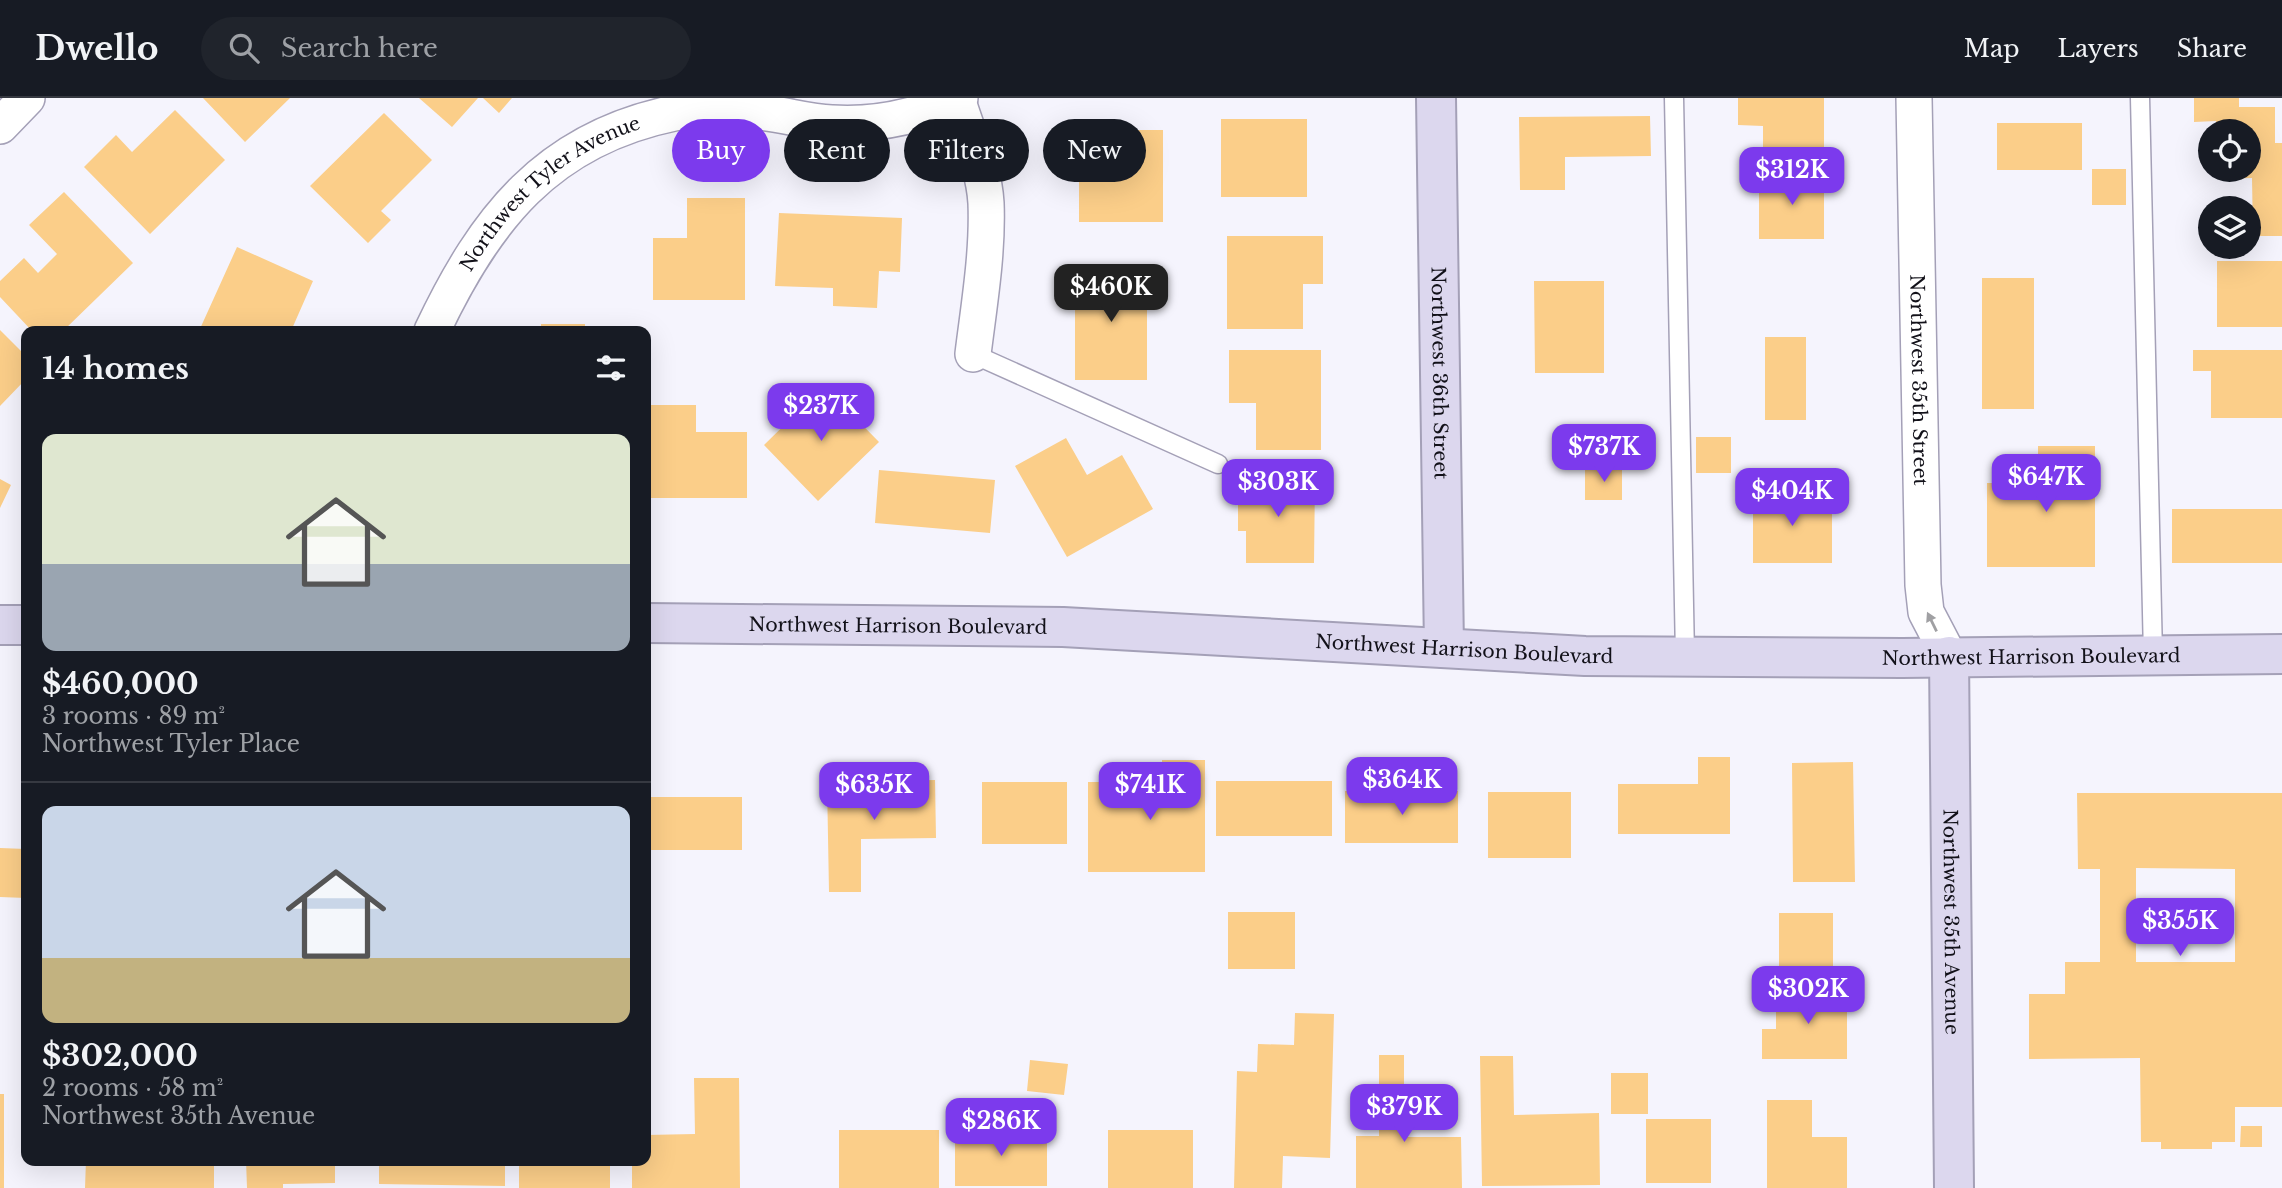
<!DOCTYPE html>
<html lang="en">
<head>
<meta charset="utf-8">
<style>
  body { margin:0; font-family:"Libre Baskerville",serif; background:#20242c; color:#f1f3f6; height:100vh; display:flex; flex-direction:column; font-size:26px; white-space:nowrap }
  * { box-sizing:border-box; margin:0 }
  p { font-size:23px; color:#9ea1a6 }
  .icon { flex:none; width:38px; height:38px; fill:none; stroke:currentColor; stroke-width:2; stroke-linecap:round; stroke-linejoin:round }
  .map { position:relative; flex:1; overflow:hidden }
  .panel { position:absolute; left:21px; top:228px; width:630px; height:840px; display:flex; flex-direction:column; background:#171b24; border-radius:14px; box-shadow:0 7px 28px #0002 }
  .panel>* { flex:none }
  .hud { position:absolute; left:672px; top:21px; width:665px; height:63px; display:flex; gap:14px }
  .controls { position:absolute; left:2198px; top:21px; display:grid; gap:14px }
  .controls a { display:grid; place-items:center; width:63px; height:63px; border-radius:50%; background:#171b24; box-shadow:0 7px 28px #0002; font-size:35px }
  .price { position:absolute; translate:-50% -60px; padding:0 16px; border-radius:14px; background:#7c3aed; color:#fff; font-size:23px; line-height:46px; filter:drop-shadow(0 2px 4px #0008) }
  .price::after { content:''; position:absolute; left:50%; top:42px; width:21px; height:16px; margin-left:-10px; background:inherit; clip-path:polygon(0 0,100% 0,50% 100%) }
  .price.current { background:#222; color:#fff }
  ul { padding:0; list-style:none }
  li { display:grid; align-content:center; gap:14px; height:371px; padding:0 21px }
  li+li { border-top:2px solid #363941 }
  li span { display:grid; place-items:center; height:217px; border-radius:14px; color:#555 }
  li>.icon { margin-inline-start:auto }
  span .icon { width:126px; height:126px; fill:#fffc; stroke-width:1 }
  li b { font-size:30px }
  h2 { display:flex; justify-content:space-between; align-items:center; height:84px; padding:0 21px; font-size:30px }
  .pill { padding:0 24px; border-radius:32px; background:#171b24; box-shadow:0 7px 28px #0002; font-size:24px; line-height:63px }
  .pill.current { background:#7c3aed; color:#fff }
  header { display:flex; align-items:center; gap:42px; box-sizing:border-box; height:98px; padding:0 35px; background:#171b24; border-bottom:2px solid #363941 }
  header strong { font-size:33px }
  nav { display:flex; gap:38px; margin-inline-start:auto; font-size:24px }
  .search { width:490px; height:63px; background:#20242c; display:flex; align-items:center; gap:18px; box-sizing:border-box; padding:0 24px; border-radius:38px; color:#9ea1a6; font-size:26px }
  .map>svg:first-child { display:block }
  .building { fill:#fbce89; fill-rule:evenodd }
  .lines { fill:none; stroke-linecap:round; stroke-linejoin:round }
  .lane-casing { stroke:#a4a0b7; stroke-width:21 }
  .street-casing { stroke:#a4a0b7; stroke-width:38 }
  .secondary-casing { stroke:#a4a0b7; stroke-width:42 }
  .lane { stroke:#fff; stroke-width:18 }
  .street { stroke:#fff; stroke-width:35 }
  .secondary { stroke:#dcd7ee; stroke-width:38 }
  .oneway { fill:#a0a0a3 }
  .labels { text-anchor:middle; dominant-baseline:central; stroke-width:5; stroke-linejoin:round; paint-order:stroke }
  .street-label { font-size:19px; fill:#121119; stroke:#fff }
</style>
</head>
<body>
<header>
<strong>Dwello</strong>
<div class="search"><svg class="icon" aria-label="search" viewBox="0 0 24 24"><circle cx="10" cy="10" r="6"/><path d="M15 15l6 6"/></svg>Search here</div>
<nav><a>Map</a><a>Layers</a><a>Share</a></nav>
</header>
<div class="map">
<svg width="2282" height="1090" viewBox="0 0 2282 1090">
  <rect width="100%" height="100%" fill="#f5f4fd"/>
  <!-- building -->
  <path class="building" d="M203 0H290L245 44Z
    M419 0H478L452 29Z
    M483 0H512L499 15Z
    M1738 0H1824V52L1763 51V28L1738 27Z
    M2194 0H2239V9H2275V45H2282V138H2253L2252 80 2217 81V72H2249V33H2216V23L2194 24Z
    M175 12 225 62 150 136 84 69 116 37 132 54Z
    M384 15 432 62 381 113 391 122 368 145 310 88Z
    M1650 18 1651 58 1565 59V92H1520L1519 19Z
    M1221 21H1307V99H1221Z
    M1997 25H2082V72H1997Z
    M1079 32H1163V124H1079Z
    M2092 71H2126V107H2092Z
    M1759 77H1824V141H1759Z
    M64 94 133 165 63 233H32L0 199V183L24 160 38 175 57 156 29 127Z
    M687 100H745V202H653V140H687Z
    M779 115 902 120 900 174 879 173 877 210 833 208V190L775 188Z
    M1227 138H1323V186H1303V231H1227Z
    M237 149 313 183 291 233H199Z
    M2217 163H2282V229H2217Z
    M1075 170H1147V282H1075Z
    M1982 180H2034V311H1982Z
    M1534 183H1604V275H1535Z
    M541 226H585V233H541Z
    M0 232 26 258V281L0 308Z
    M1765 239H1806V322H1765Z
    M1229 252H1321V352H1256V305H1229Z
    M2193 252H2282V320H2211V273H2193Z
    M824 288 879 344 818 403 764 347Z
    M646 307H696V334H747V400H646Z
    M1696 339H1731V375H1696Z
    M1066 340 1087 377 1122 357 1153 411 1067 459 1015 368Z
    M2038 348H2095V469H1987V385H2038Z
    M1585 370H1622V402H1585Z
    M879 372 995 382 990 435 875 425Z
    M1238 380H1315L1314 465H1246V433H1238Z
    M0 381 11 387 0 410Z
    M1753 396H1832V465H1753Z
    M2172 411H2282V465H2172Z
    M1698 659H1730V736H1618V686H1698Z
    M1162 662H1205V774H1088V684H1162Z
    M1853 664 1855 784H1793L1792 665Z
    M935 682 936 740 861 741V794H829L827 684Z
    M1216 683H1332V738H1216Z
    M982 684H1067V746H982Z
    M1345 693H1458V745H1345Z
    M1488 694H1571V760H1488Z
    M2077 695H2282V1009H2235V1044H2212V1051H2161V1044H2141L2140 960 2029 961V896H2065V864H2100V771H2078ZM2136 770 2235 771V864H2136Z
    M646 699H742V752H646Z
    M0 750 26 751V800L0 799Z
    M1228 814H1295V871H1228Z
    M1779 815H1833V870H1779Z
    M1776 892H1847V961H1762V931H1776Z
    M1295 915 1334 916 1330 1060 1283 1058 1282 1090H1234L1237 973 1257 974 1258 946 1294 947Z
    M1379 957H1404V1039H1461L1462 1090H1356V1038H1379Z
    M1480 958H1513L1514 1017 1599 1015 1600 1087 1482 1088Z
    M1030 962 1068 966 1064 997 1027 993Z
    M1611 975H1648V1016H1611Z
    M694 980H739L740 1090H632V1062H646V1037L695 1036Z
    M0 996H4V1090H0Z
    M1767 1002H1812V1039H1847V1090H1767Z
    M1646 1021H1711V1085H1646Z
    M2241 1028H2262V1049H2240Z
    M839 1032H939V1090H839Z
    M1108 1032H1193V1090H1108Z
    M955 1033H1047V1088H955Z
    M86 1062H214V1090H85Z
    M246 1062H335V1085L283 1086V1090H247Z
    M379 1062H505V1088L379 1086Z
    M519 1062H610V1090H519Z"/>
  <g class="lines">
    <defs>
      <path id="lane" d="M1674 0 1685 558
        M2140 0 2153 557
        M973 256 1218 366"/>
      <g id="street">
        <path d="M957 0C967 34 984 69 986 105 988 155 979 207 973 256"/>
        <path id="s1" d="M1914 0 1923 487 1926 514 1949 558"/>
        <path d="M0 28 27 0"/>
        <path id="s2" d="M432 233C485 121 547 41 674 15 701 10 731 12 758 14 783 16 807 24 832 25 877 28 919 18 960 0"/>
      </g>
      <g id="secondary">
        <path id="s3" d="M1436 0 1444 550"/>
        <path id="s4" d="M646 525 1063 529 1585 558 1902 560 2282 556"/>
        <path d="M0 527H26"/>
        <path id="s5" d="M1949 558 1954 1090"/>
      </g>
    </defs>
    <!-- lane casing -->
    <use href="#lane" class="lane-casing"/>
    <!-- street casing -->
    <use href="#street" class="street-casing"/>
    <!-- secondary casing -->
    <use href="#secondary" class="secondary-casing"/>
    <!-- lane -->
    <use href="#lane" class="lane"/>
    <!-- street -->
    <use href="#street" class="street"/>
    <!-- secondary -->
    <use href="#secondary" class="secondary"/>
  </g>
  <!-- one-way arrows -->
  <defs><path id="oneway-solid" d="M-6-.8H1V-3.2L6.5 0L1 3.2V.8H-6Z" transform="scale(1.75)"/></defs>
  <use class="oneway" href="#oneway-solid" transform="translate(1932 524) rotate(-116)"/>
  <g class="labels">
    <!-- street labels -->
    <g class="street-label">
      <text stroke="none"><textPath href="#s2" startOffset="187">Northwest Tyler Avenue</textPath></text>
      <text stroke="none"><textPath href="#s3" startOffset="275">Northwest 36th Street</textPath></text>
      <text stroke="none"><textPath href="#s1" startOffset="282">Northwest 35th Street</textPath></text>
      <text stroke="none"><textPath href="#s4" startOffset="252">Northwest Harrison Boulevard</textPath></text>
      <text stroke="none"><textPath href="#s4" startOffset="819">Northwest Harrison Boulevard</textPath></text>
      <text stroke="none"><textPath href="#s4" startOffset="1386">Northwest Harrison Boulevard</textPath></text>
      <text stroke="none"><textPath href="#s5" startOffset="266">Northwest 35th Avenue</textPath></text>
    </g>
  </g>
</svg>
<div class="controls">
<a><svg class="icon" aria-label="locate" viewBox="0 0 24 24"><circle cx="12" cy="12" r="6"/><path d="M12 2v4M12 18v4M2 12h4M18 12h4"/></svg></a>
<a><svg class="icon" aria-label="layers" viewBox="0 0 24 24"><path d="M12 4l9 5-9 5-9-5zM3 14l9 5 9-5"/></svg></a>
</div>
<b class="price" style="left:1792px;top:109px">$312K</b>
<b class="price current" style="left:1111px;top:226px">$460K</b>
<b class="price" style="left:821px;top:345px">$237K</b>
<b class="price" style="left:1604px;top:386px">$737K</b>
<b class="price" style="left:2046px;top:416px">$647K</b>
<b class="price" style="left:1278px;top:421px">$303K</b>
<b class="price" style="left:1792px;top:430px">$404K</b>
<b class="price" style="left:1402px;top:719px">$364K</b>
<b class="price" style="left:874px;top:724px">$635K</b>
<b class="price" style="left:1150px;top:724px">$741K</b>
<b class="price" style="left:2180px;top:860px">$355K</b>
<b class="price" style="left:1808px;top:928px">$302K</b>
<b class="price" style="left:1404px;top:1046px">$379K</b>
<b class="price" style="left:1001px;top:1060px">$286K</b>
<div class="hud">
<a class="pill current">Buy</a>
<a class="pill">Rent</a>
<a class="pill">Filters</a>
<a class="pill">New</a>
</div>
<section class="panel">
<h2>14 homes<svg class="icon" aria-label="filters" viewBox="0 0 24 24"><path d="M4 7h16M4 17h16"/><circle cx="9" cy="7" r="2"/><circle cx="15" cy="17" r="2"/></svg></h2>
<ul>
<li><span style="background:linear-gradient(#dfe7d0 60%,#9aa5b1 0)"><svg class="icon" aria-label="home" viewBox="0 0 24 24"><path d="M3 11l9-7 9 7M6 9v11h12V9"/></svg></span><div><b>$460,000</b><p>3 rooms · 89 m²</p><p>Northwest Tyler Place</p></div></li>
<li><span style="background:linear-gradient(#c9d6e8 70%,#c2b280 0)"><svg class="icon" aria-label="home" viewBox="0 0 24 24"><path d="M3 11l9-7 9 7M6 9v11h12V9"/></svg></span><div><b>$302,000</b><p>2 rooms · 58 m²</p><p>Northwest 35th Avenue</p></div></li>
</ul>
</section>
</div>
</body>
</html>
